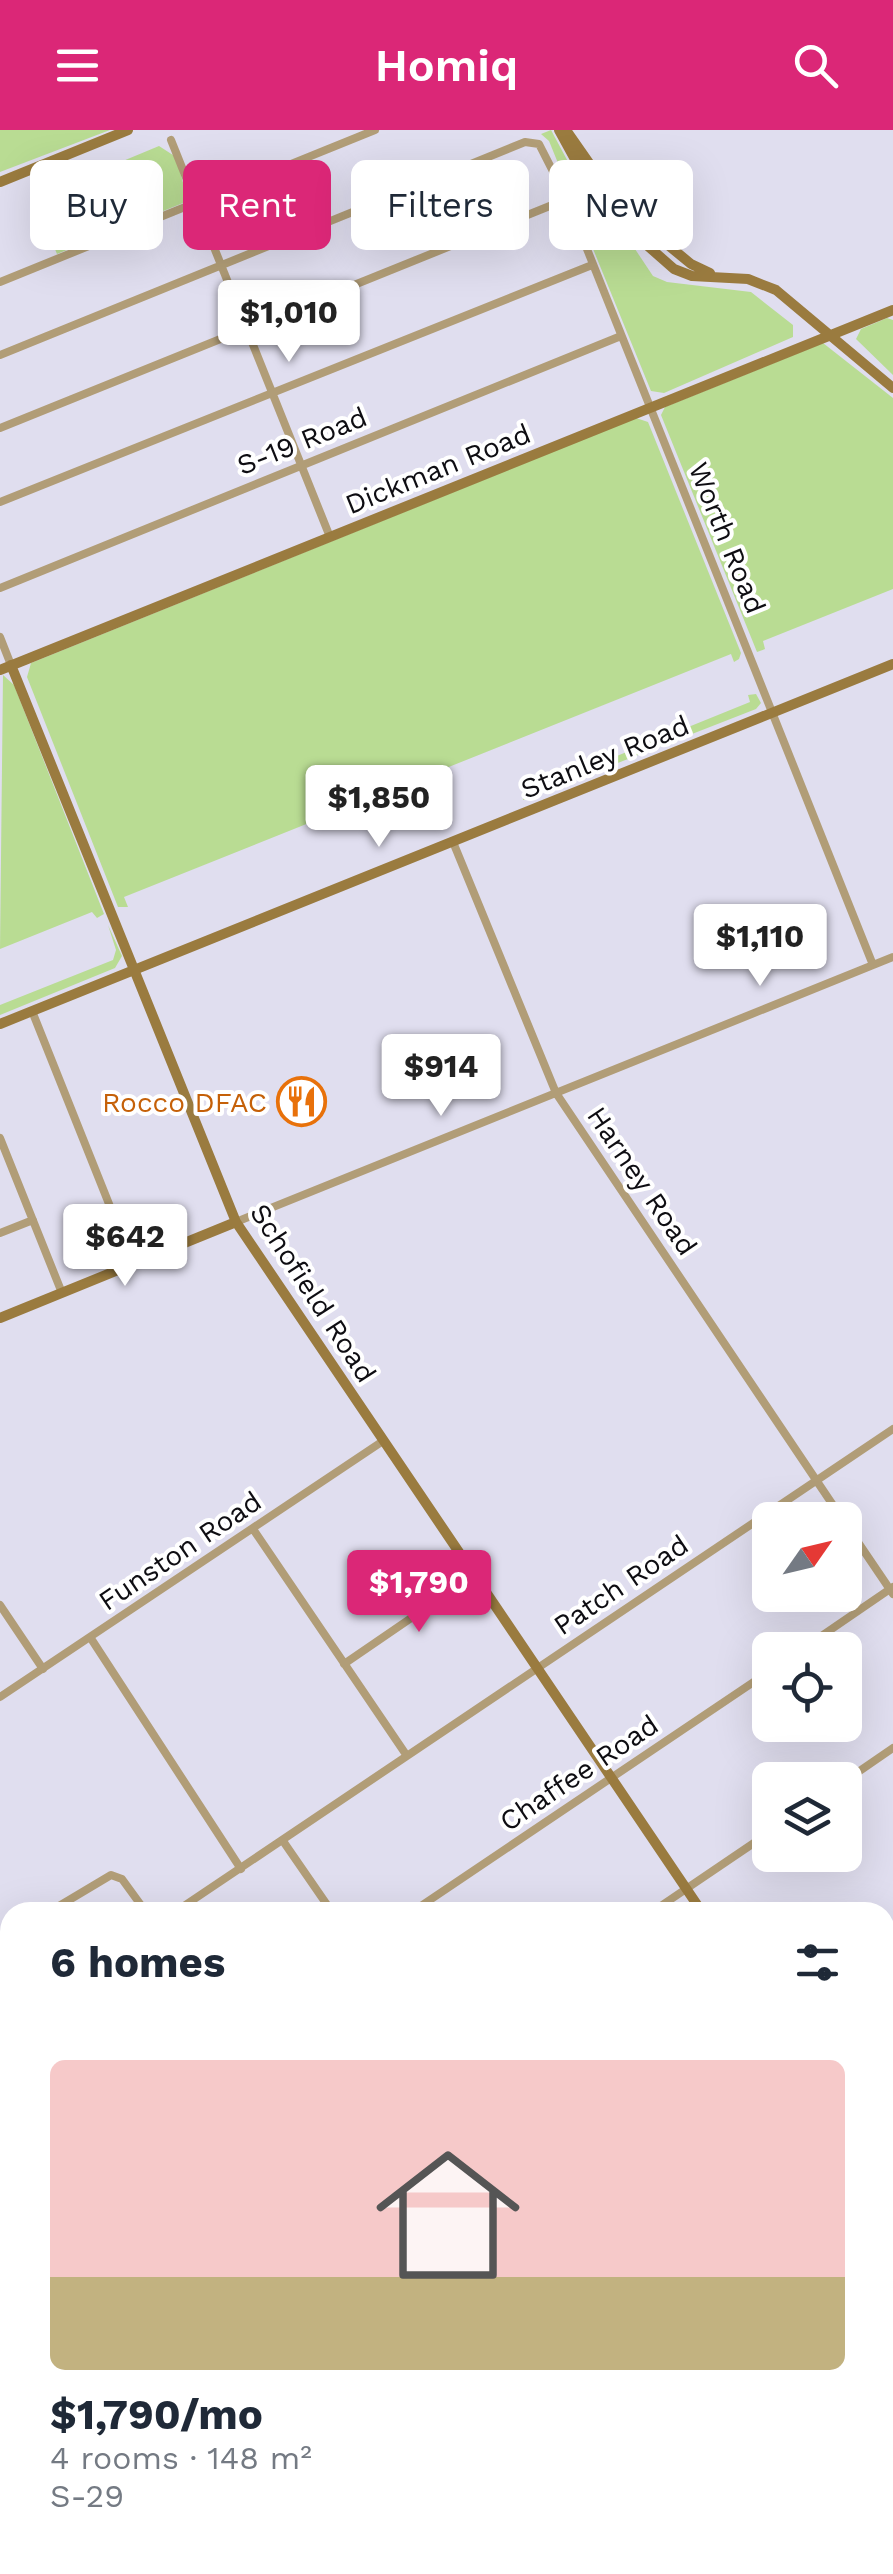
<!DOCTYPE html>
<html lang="en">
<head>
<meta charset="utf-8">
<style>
  body { margin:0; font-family:"Work Sans",sans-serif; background:#f6f6f7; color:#1f2937; height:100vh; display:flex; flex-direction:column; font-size:38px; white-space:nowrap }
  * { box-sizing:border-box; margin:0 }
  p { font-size:32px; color:#747a83 }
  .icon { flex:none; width:55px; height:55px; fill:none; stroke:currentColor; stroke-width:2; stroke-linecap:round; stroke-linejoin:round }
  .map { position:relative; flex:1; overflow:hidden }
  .sheet { position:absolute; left:0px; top:1772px; width:895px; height:672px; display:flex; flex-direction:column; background:#fff; border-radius:30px 30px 0 0; box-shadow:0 10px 40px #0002 }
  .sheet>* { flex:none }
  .hud { position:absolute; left:30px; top:30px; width:835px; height:90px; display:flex; gap:20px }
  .needle { width:65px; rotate:56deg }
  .tools { position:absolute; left:752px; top:1372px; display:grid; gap:20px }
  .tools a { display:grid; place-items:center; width:110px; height:110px; border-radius:15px; background:#fff; box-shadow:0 10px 40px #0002; font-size:50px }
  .price { position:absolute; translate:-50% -85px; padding:0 22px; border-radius:10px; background:#fff; color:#222; font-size:32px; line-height:65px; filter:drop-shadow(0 2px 5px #0008) }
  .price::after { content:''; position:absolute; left:50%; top:60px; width:30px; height:22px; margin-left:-15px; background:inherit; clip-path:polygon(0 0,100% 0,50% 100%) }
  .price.active { background:#db2777; color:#fff }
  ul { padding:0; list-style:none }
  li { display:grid; align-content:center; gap:20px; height:530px; padding:0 50px }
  li span { display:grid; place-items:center; height:310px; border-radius:15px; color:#555 }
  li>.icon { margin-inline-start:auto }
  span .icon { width:180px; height:180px; fill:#fffc; stroke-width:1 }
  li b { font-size:42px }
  h2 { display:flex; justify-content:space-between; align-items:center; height:120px; padding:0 50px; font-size:42px }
  .chip { padding:0 35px; border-radius:15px; background:#fff; box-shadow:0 10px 40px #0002; font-size:35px; line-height:90px }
  .chip.active { background:#db2777; color:#fff }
  header { display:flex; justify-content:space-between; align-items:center; height:130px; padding:0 50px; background:#db2777; color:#fff; font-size:45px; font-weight:600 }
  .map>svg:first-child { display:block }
  .green { fill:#b9dc93 }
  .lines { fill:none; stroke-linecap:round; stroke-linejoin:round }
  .street { stroke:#b19d77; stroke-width:8 }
  .secondary { stroke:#9a7b3f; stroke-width:10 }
  .labels { text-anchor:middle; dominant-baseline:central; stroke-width:8; stroke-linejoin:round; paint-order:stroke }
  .street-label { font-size:28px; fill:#0e0d12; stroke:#fff }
  .food-label { font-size:28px; fill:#c56008; stroke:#fff; text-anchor:end }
</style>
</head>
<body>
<header><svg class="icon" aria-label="menu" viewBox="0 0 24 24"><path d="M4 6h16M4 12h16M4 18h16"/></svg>Homiq<svg class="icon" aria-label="search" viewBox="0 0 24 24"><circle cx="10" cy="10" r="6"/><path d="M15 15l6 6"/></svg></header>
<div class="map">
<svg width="893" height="2444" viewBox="0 0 893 2444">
  <rect width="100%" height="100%" fill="#e0deef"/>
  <!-- green -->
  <path class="green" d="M0 0H110L0 42Z
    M551 0 595 82 635 119 653 146 667 152 751 162 793 195V207L664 263 651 261 549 11 541 4Z
    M159 16 176 27 188 71 57 124 34 68Z
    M887 188 893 190V245L856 209 861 199Z
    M823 213 893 268V459L763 511 765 519 757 522 661 285 665 277Z
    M636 288 648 292 741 523 739 529 734 532 731 524 124 767 128 777H118L27 547 31 533Z
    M3 545 14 555 104 784 97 788 92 782 0 819Z
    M756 564 761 573 756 579 523 670V664L750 572 748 565Z
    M108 795 122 826 115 838 0 885V875L113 830 116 820Z"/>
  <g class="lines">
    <!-- street -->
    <path class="street" d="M171 10 330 407
      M0 152 375 0
      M0 225 525 12 539 14 567 69 873 835
      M0 298 567 69
      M0 372 592 135
      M0 458 621 206
      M0 507 11 535
      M453 712 556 963 843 1390
      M32 881 133 1134
      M0 1008 62 1163
      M236 1092 893 827
      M0 1103 33 1090
      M845 1393 893 1464
      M253 1399 407 1626
      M0 1475 43 1539
      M90 1507 241 1739
      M801 1520 893 1457
      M344 1534 474 1445
      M0 1567 383 1311
      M845 1651 893 1618
      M283 1711 332 1782
      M49 1782 111 1745 122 1749 146 1782
      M175 1782 893 1299
      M412 1782 770 1541
      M652 1782 770 1702
      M0 1816 10 1809
      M0 1900 10 1893
      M0 2006 10 2020
      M0 2060 10 2054"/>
    <!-- secondary -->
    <path class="secondary" d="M559 0 599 73 674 139 692 146 748 149 776 160 893 258
      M566 0 617 73 691 134 710 143
      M0 52 128 0
      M614 93 644 115
      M11 535 236 1092 702 1782
      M0 540 893 180
      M0 894 893 534
      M0 1188 236 1092
      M885 2034 893 2046
      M281 2444 295 2435"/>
  </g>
  <!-- icons -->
  <defs>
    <symbol id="restaurant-ring" viewBox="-11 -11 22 22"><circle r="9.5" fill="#fff" stroke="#e8710a" stroke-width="1.5"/><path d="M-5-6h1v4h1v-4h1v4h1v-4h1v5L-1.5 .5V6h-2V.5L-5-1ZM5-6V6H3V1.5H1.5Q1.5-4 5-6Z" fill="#e8710a"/></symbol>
  </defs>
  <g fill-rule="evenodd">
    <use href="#restaurant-ring" x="274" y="944" width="55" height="55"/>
  </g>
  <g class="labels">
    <!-- street labels -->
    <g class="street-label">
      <text transform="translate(302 311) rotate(-22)">S-19 Road</text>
      <text transform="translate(438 339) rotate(-22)">Dickman Road</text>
      <text transform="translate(727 408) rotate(68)">Worth Road</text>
      <text transform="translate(605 627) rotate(-22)">Stanley Road</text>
      <text transform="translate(642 1051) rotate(56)">Harney Road</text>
      <text transform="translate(313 1163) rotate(57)">Schofield Road</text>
      <text transform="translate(180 1421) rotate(-34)">Funston Road</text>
      <text transform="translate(621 1455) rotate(-34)">Patch Road</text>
      <text transform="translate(579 1643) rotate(-34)">Chaffee Road</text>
    </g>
    <!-- food labels -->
    <g class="food-label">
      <text x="267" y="972">Rocco DFAC</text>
    </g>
  </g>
</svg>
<div class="tools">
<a><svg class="needle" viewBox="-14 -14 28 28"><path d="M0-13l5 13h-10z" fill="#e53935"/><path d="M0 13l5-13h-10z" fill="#747a83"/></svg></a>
<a><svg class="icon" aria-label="locate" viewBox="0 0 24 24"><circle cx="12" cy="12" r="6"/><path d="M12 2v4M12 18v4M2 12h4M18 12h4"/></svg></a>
<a><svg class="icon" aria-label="layers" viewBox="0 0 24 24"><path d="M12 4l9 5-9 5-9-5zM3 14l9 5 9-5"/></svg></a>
</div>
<b class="price" style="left:289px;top:235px">$1,010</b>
<b class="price" style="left:379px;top:720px">$1,850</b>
<b class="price" style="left:760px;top:859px">$1,110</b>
<b class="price" style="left:441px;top:989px">$914</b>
<b class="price" style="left:125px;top:1159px">$642</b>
<b class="price active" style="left:419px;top:1505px">$1,790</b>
<div class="hud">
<a class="chip">Buy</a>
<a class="chip active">Rent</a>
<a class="chip">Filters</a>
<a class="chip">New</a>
</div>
<section class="sheet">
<h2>6 homes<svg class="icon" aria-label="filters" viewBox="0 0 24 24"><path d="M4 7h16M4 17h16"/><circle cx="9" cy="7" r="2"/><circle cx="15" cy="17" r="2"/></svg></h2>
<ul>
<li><span style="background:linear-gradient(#f6c9c9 70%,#c2b280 0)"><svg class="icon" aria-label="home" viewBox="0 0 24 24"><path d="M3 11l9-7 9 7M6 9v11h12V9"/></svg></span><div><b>$1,790/mo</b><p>4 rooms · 148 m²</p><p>S-29</p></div></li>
</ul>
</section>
</div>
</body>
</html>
